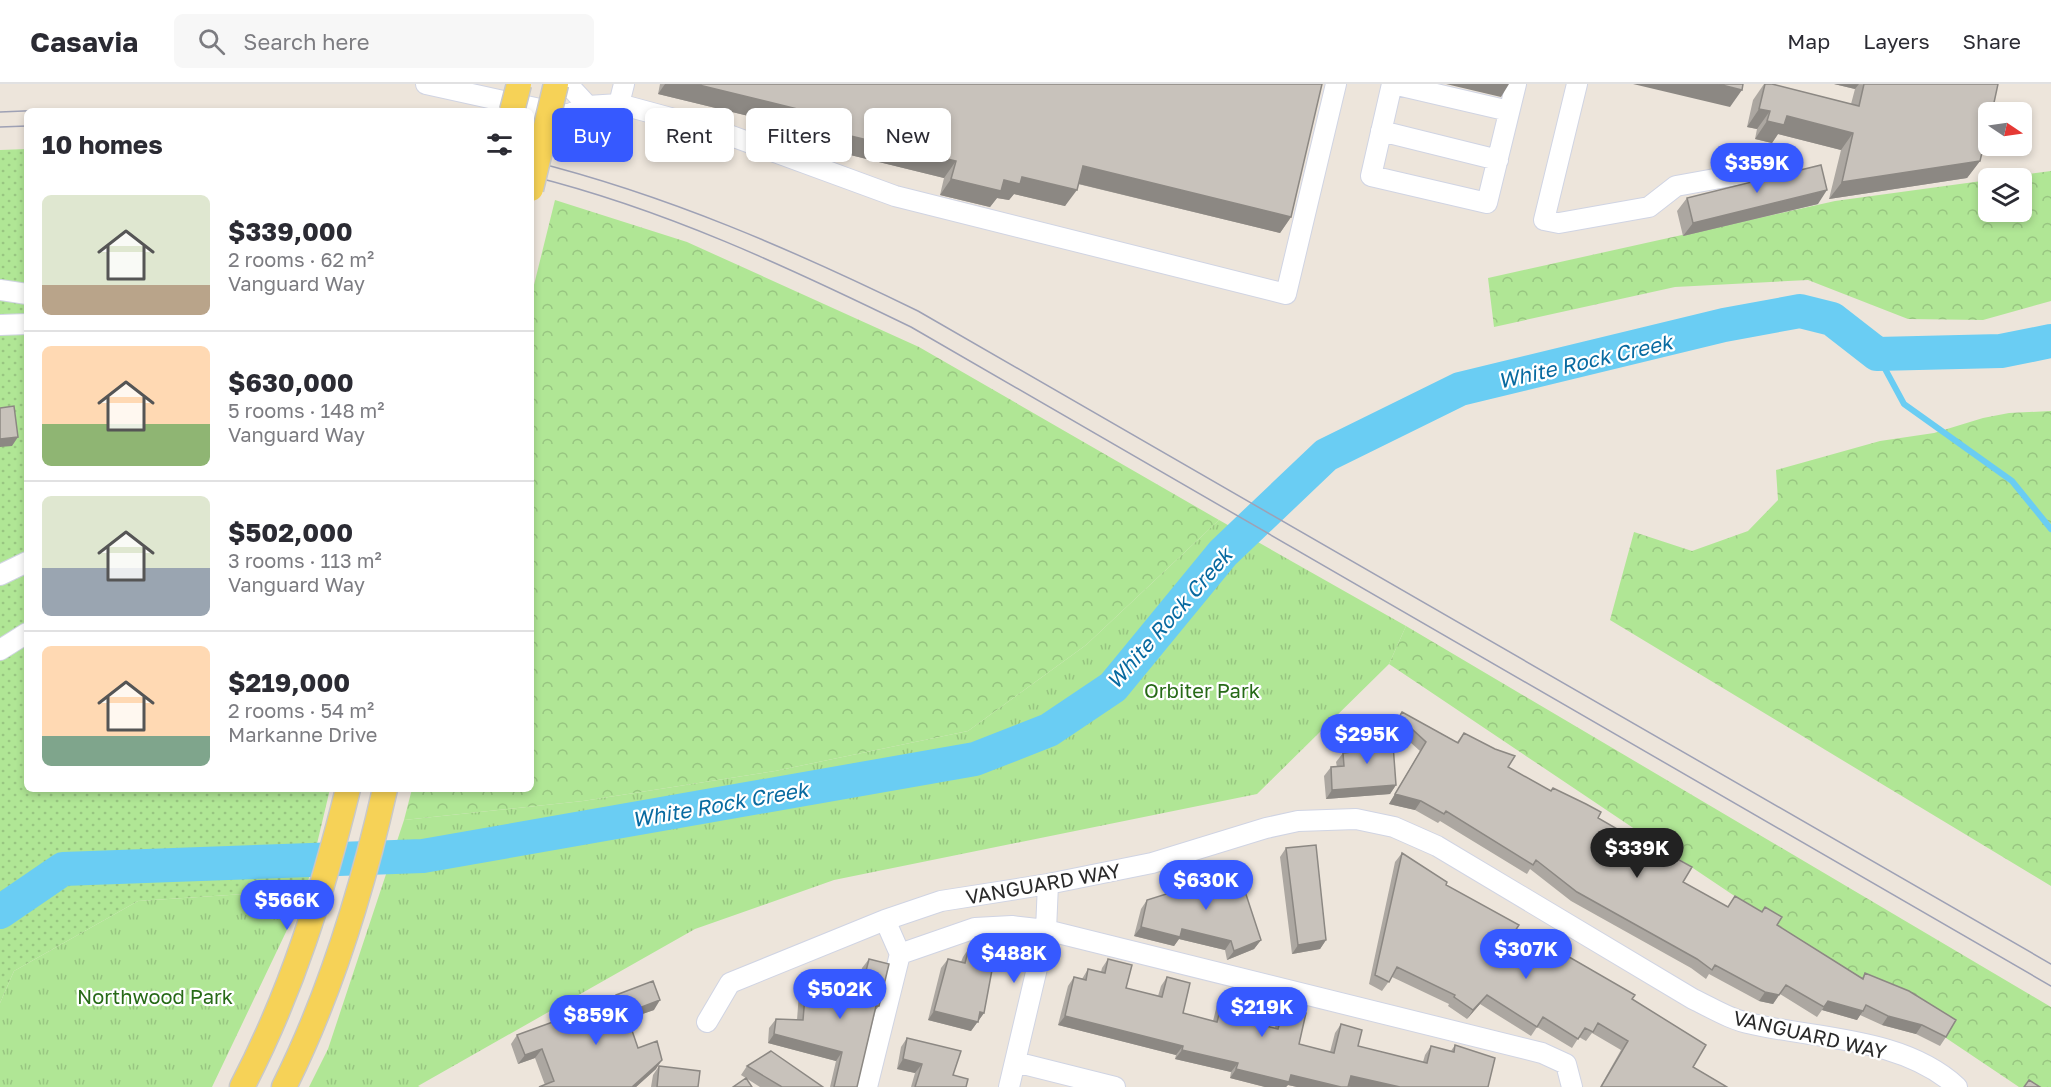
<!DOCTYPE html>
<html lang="en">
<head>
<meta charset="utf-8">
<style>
  body { margin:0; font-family:"Golos Text",sans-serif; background:#f7f7f7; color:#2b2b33; height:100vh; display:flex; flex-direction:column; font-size:22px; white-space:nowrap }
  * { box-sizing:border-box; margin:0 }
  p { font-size:20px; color:#7c7c81 }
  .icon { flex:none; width:33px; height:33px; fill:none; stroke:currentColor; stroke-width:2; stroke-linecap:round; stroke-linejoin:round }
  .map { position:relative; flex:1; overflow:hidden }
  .details { position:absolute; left:24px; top:24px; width:510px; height:684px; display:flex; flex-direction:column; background:#fff; border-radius:9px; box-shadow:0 3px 9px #0003 }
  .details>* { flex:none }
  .guide { position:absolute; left:552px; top:24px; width:570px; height:54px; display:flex; gap:12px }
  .needle { width:39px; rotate:103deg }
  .buttons { position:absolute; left:1978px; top:18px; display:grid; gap:12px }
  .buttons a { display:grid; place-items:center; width:54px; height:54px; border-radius:9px; background:#fff; box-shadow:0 3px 9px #0003; font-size:30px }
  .price { position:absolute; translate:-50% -51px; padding:0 14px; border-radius:21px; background:#3659ff; color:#fff; font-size:20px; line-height:39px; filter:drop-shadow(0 2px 3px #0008) }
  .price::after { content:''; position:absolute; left:50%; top:36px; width:18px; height:14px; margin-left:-9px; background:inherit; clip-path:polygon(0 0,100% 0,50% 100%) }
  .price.active { background:#222; color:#fff }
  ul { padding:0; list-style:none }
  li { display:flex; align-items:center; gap:18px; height:150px; padding:0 18px }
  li+li { border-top:2px solid #e1e1e2 }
  li span { display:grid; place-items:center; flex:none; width:168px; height:120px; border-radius:9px; color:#555 }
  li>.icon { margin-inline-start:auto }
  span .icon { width:72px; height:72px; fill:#fffc; stroke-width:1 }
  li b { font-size:26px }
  h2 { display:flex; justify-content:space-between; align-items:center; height:72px; padding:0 18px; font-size:26px }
  .chip { padding:0 21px; border-radius:9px; background:#fff; box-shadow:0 3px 9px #0003; font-size:21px; line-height:54px }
  .chip.active { background:#3659ff; color:#fff }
  header { display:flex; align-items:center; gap:36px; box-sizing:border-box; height:84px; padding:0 30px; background:#fff; border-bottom:2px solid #e1e1e2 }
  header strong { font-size:28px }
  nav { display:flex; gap:33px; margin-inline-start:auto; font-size:21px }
  .search { width:420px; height:54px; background:#f7f7f7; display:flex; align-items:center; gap:15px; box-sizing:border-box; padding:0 21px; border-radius:9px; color:#7c7c81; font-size:22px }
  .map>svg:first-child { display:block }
  .grass { fill:url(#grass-dots) }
  .forest { fill:url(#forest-crowns) }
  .park { fill:url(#park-tufts) }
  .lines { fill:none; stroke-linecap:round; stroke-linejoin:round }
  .stream { stroke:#6acdf3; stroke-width:6 }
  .river { stroke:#6acdf3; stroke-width:34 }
  .minor-casing { stroke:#d0d4e3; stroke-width:22 }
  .major-casing { stroke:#c8c8c8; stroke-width:27 }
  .minor { stroke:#fff; stroke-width:20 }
  .major { stroke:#f6d257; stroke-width:24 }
  .tram { stroke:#9ea1b5; stroke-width:1.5 }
  .major-bridge-casing { stroke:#c8c8c8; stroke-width:27; stroke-linecap:butt }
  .major-bridge { stroke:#f6d257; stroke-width:24 }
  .wall { fill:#aca7a1 }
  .shaded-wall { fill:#8c8883 }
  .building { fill:#c8c2bb; stroke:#8c8883; stroke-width:1.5 }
  .labels { text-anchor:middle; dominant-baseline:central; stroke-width:4.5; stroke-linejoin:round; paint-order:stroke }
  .park-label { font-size:20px; fill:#276a17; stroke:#fff }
  .street-label { font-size:20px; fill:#2a2a2a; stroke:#fff }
  .water-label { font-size:21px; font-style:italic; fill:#086aa0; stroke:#fff }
</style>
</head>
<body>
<header>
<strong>Casavia</strong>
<div class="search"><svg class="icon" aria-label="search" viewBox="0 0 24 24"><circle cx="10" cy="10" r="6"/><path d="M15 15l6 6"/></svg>Search here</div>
<nav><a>Map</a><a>Layers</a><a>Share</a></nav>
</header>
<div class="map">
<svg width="2051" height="1003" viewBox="0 0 2051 1003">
  <defs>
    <pattern id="grass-dots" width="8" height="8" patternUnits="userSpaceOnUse" patternTransform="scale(1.5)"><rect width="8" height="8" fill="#b0e695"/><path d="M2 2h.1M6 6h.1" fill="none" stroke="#98c581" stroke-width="1.8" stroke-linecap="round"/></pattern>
    <pattern id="forest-crowns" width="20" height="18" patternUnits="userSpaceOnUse" patternTransform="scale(1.5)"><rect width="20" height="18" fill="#b0e695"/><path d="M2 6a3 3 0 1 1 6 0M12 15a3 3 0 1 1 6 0" fill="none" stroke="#98c581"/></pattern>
    <pattern id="park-tufts" width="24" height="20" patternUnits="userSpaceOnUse" patternTransform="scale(1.5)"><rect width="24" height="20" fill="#b0e695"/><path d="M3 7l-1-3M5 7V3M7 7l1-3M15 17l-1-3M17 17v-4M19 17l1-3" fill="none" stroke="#98c581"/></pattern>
  </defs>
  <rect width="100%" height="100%" fill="#ede5db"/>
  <!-- grass -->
  <path class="grass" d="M27 65V705H330L306 806 138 817 14 887 0 919V66Z"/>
  <!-- forest -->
  <path class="forest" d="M2051 87V217L1983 236 1908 235 1808 196 1675 203 1494 243 1488 194 1835 117 1989 96V128H2022V94H1997Z
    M555 116 687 158 919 263 1219 436 1086 561 968 647 775 687 583 717 404 736 412 705H531V213Z
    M2051 327V802L1610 536 1634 448 1692 467 1748 447 1778 416 1776 386 1880 357 1934 349 1983 334 2009 329Z
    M1406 542 2051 923V1003H2019L1389 580Z"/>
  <!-- park -->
  <path class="park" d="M1219 436 1406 542 1389 580 1257 710 834 796 695 845 418 1002 420 1003H309L328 965 404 736 583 717 775 687 968 647 1086 561Z
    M306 806 212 1003H0V919L14 887 138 817Z"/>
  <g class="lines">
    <!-- stream -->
    <path class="stream" d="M1877 270 1904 320 2012 397 2051 445"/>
    <!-- river -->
    <path class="river" d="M0 828 63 785 423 772 975 675 1049 646 1113 603 1223 469 1326 371 1460 305 1724 241 1800 227 1832 235 1877 270 2001 267 2051 257"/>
    <defs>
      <path id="minor" d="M426 0 567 31 588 22 619 20 715 46 895 112 1286 210 1336 0
        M553 0 572 5 588 22
        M1392 0 1371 92 1487 119 1516 0
        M1393 0 1509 27
        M1577 0 1544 136 1559 139 1649 123 1676 102 1781 83
        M619 20 624 0
        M1381 47 1498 76
        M0 206 27 210
        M0 241 27 240
        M0 491 27 478
        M0 566 27 549
        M900 870 975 844 1012 842 1046 846 1542 969 1566 980 1572 1003
        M707 938 730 899 885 836 941 817 1048 800 1152 779 1266 744 1298 737 1356 735 1394 743 1437 762 1693 915C1712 924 1731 936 1752 940 1819 955 1904 954 1957 1003
        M1015 978 1115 1003
        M867 1003 900 870 885 836
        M1009 1003 1046 846 1048 800"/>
      <path id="major" d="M242 1003C292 907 322 810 348 705
        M284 1003C331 909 362 807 385 705"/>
    </defs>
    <!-- minor casing -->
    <use href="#minor" class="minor-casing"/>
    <!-- major casing -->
    <use href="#major" class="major-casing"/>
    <!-- minor -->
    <use href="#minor" class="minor"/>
    <!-- major -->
    <use href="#major" class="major"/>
    <!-- tram -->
    <path class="tram" d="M0 28 47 26 203 27
      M0 43 27 42
      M531 77C667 111 793 166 918 227L2051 880
      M531 92C664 125 788 183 911 243L2051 902"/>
    <defs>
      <path id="major-bridge" d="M512 27 519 0
        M531 105 556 0"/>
    </defs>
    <!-- major-bridge casing -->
    <use href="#major-bridge" class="major-bridge-casing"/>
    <!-- major-bridge -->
    <use href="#major-bridge" class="major-bridge"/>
  </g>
  <!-- wall -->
  <path class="wall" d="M660 0H1322L1291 133 1280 149 1078 100 1065 122 1014 110 1009 116 997 114 990 123 940 111 944 94 834 67 829 75 810 68 815 48 658 10Z
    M1764 0H1772L1851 20 1855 5 1834 0H1998L1980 77 1967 94 1829 115 1841 66 1778 50 1772 59 1755 55 1757 45 1747 43 1753 16Z
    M1687 114 1818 120 1683 152 1677 127Z
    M1402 628 1457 658 1464 649 1508 683 1598 734 1683 798 1728 823 1735 812 1762 828 1765 823 1777 841 1862 894 1865 889 1946 953 1940 962 1916 950 1882 941 1860 931 1857 936 1822 926 1817 933 1780 910 1773 920 1759 917 1709 890 1706 895 1691 884 1571 817 1530 785 1527 790 1440 737 1438 739 1415 726 1389 720 1420 667 1392 642Z
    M1375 648 1396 701 1390 710 1326 715 1324 692 1331 683H1337L1336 678 1343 669 1354 668 1360 660H1362L1366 655 1371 654Z
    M1286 764 1326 856 1320 865 1292 870 1280 773Z
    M1402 769 1513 850 1534 875 1545 859 1632 915 1693 983 1727 1003H1600L1621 966 1592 949 1586 957 1579 953 1572 964 1537 943 1531 952 1480 920 1467 935 1448 922 1449 920 1392 893 1382 907 1369 900 1395 778Z
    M1147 816 1261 856 1254 865 1227 876 1225 866 1179 855 1174 862 1134 852 1141 825Z
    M969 864 984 929 971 947 928 936 941 884 948 875 961 878 963 873Z
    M869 875 879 922 874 928 857 1003H830L836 977 768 959 769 944 776 935 797 936 799 909 806 900 858 903 862 884Z
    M1108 875 1126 904 1158 912 1161 902 1167 893 1183 929 1213 937 1217 921 1224 912 1241 936 1275 944 1277 933 1284 924 1299 960 1330 968 1335 949 1341 940 1358 962 1423 978 1425 971 1431 962 1451 967 1455 961 1488 1003H1297L1288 1001 1286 1003H1265L1230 994 1231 988 1175 975 1176 971 1058 941 1068 902 1074 893 1082 895 1088 885 1101 888 1102 884Z
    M616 911 654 926 628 935 638 964 656 985 636 1003H539L545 1001 535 974 518 980 511 960 517 951 569 932 571 928 594 937 614 930 610 920Z
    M907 954 953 991 966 1003H911L915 989 897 985 901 963Z
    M659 982 698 1003H651L653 991Z
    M747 982 823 1003H760L741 991Z"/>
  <!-- shaded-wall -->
  <path class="shaded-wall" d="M665 0H695L826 32 815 48 658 10Z
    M1446 0H1509L1501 13Z
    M1633 0H1718L1742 6 1730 23Z
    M1834 0H1859L1855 5Z
    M1759 25 1770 27 1757 45 1747 43Z
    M1787 32 1853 49 1841 66 1778 50 1772 59 1755 55 1767 37Z
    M842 50 956 77 944 94 834 67 829 75 810 68 822 52Z
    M1980 77 1967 94 1829 115 1842 98Z
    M1083 82 1291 133 1280 149 1071 98Z
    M1022 93 1077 106 1065 122 1014 110 1009 116 997 114 990 123 940 111 951 95 1004 96Z
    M1827 106 1818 120 1683 152 1693 139Z
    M18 353 12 362 0 363V355Z
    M1396 701 1390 710 1326 715 1332 706Z
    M1395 710 1421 717 1415 726 1389 720Z
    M1141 843 1182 845 1231 857 1225 866 1179 855 1174 862 1134 852Z
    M1261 856 1254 865 1227 876 1234 867Z
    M1326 856 1320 865 1292 870 1298 861Z
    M1765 908 1779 911 1773 920 1759 917Z
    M1487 911 1480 920 1467 935 1473 926Z
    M660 916 654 926 619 938 626 929Z
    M1828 917 1863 927 1857 936 1822 926Z
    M934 927 980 928 984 929 971 947 928 936Z
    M1065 932 1183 962 1176 971 1058 941Z
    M1888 932 1922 941 1916 950 1882 941Z
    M774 950 842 968 836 977 768 959Z
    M542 965 535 974 518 980 525 971Z
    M1182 966 1238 979 1231 988 1175 975Z
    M903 975 922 980 915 989 897 985Z
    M662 976 656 985 636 1003H632Z
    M1236 985 1291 991 1341 1003H1297L1288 1001 1286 1003H1265L1230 994Z
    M1351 992 1400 1003H1351L1344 1002Z"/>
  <!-- building -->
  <path class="building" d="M695 0H1322L1291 133 1083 82 1077 106 1022 93 1020 100 1004 96 1001 107 951 95 956 77 842 50 840 59 822 52 826 32Z
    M1718 0H1743L1742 6Z
    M1765 0H1772L1859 22 1864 0H1998L1992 28H1989V39L1980 77 1842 98 1853 49 1787 32 1784 41 1767 37 1770 27 1759 25Z
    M1821 81 1827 106 1693 139 1687 114Z
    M14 322 18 353 0 355V324Z
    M1402 628 1458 659 1464 649 1495 665 1515 672 1508 683 1551 707 1553 704 1586 720 1601 728 1598 734 1643 760 1645 757 1692 783 1683 798 1728 823 1735 812 1762 828 1765 823 1782 833 1777 841 1863 895 1865 889 1909 907 1956 936 1946 953 1922 941 1888 932 1866 921 1863 927 1828 917 1824 923 1786 901 1779 911 1765 908 1715 881 1712 886 1697 875 1577 808 1536 776 1533 781 1446 727 1444 730 1421 717 1395 710 1426 658 1399 633Z
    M1392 647 1396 701 1332 706 1331 683 1344 682 1343 669 1360 667V660H1366V655L1376 654 1375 648Z
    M1316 761 1326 856 1298 861 1286 764Z
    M1402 769 1447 798 1446 801 1519 841 1513 850 1535 876 1545 859 1635 911 1632 915 1706 961 1693 983 1727 1003H1601L1628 957 1598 939 1593 948 1585 944 1578 955 1543 933 1537 943 1487 911 1473 926 1454 913 1455 911 1397 883 1389 898 1375 891Z
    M1237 783 1261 856 1234 867 1231 857 1182 845 1180 853 1141 843 1147 816 1211 796Z
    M969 864 995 870 984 929 980 928 978 938 934 927 948 875 965 879Z
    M869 875 889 880 879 922H876L857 1003H834L842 968 774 950 776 935 803 936 806 900 862 903Z
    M1108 875 1132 881 1126 904 1162 913 1167 893 1190 899 1183 929 1217 938 1224 912 1246 917 1241 936 1278 945 1284 924 1306 929 1299 960 1334 969 1341 940 1362 946 1358 962 1427 979 1431 962 1454 968 1455 961 1495 974 1488 1003H1400L1351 992 1348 1003H1341L1291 991 1289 998 1236 985 1238 979 1182 966 1183 962 1065 932 1074 893 1086 896 1088 885 1105 889Z
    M653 897 660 916 626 929 638 964 657 957 662 976 632 1003H539L554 997 542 965 525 971 517 951 572 931 571 928 589 922 594 937 622 927 616 911Z
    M907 954 961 967 953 991 968 995 966 1003H915L922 980 903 975Z
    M771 967 823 1003H782L747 982Z
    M659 982 700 987 698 1003H657Z
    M746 994 752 1003H733Z
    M2029 996 2040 1003H2024Z"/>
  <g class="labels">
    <!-- park labels -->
    <g class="park-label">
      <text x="1202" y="606">Orbiter Park</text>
      <text x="155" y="912">Northwood Park</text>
    </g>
    <!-- street labels -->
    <g class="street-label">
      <text transform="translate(1043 799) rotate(-10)">VANGUARD WAY</text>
      <text transform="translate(1810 950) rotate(13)">VANGUARD WAY</text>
    </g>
    <!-- water labels -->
    <g class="water-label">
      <text transform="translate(1585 277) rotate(-13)">White Rock Creek</text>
      <text transform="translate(1169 534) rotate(-49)">White Rock Creek</text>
      <text transform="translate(720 720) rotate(-10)">White Rock Creek</text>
    </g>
  </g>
</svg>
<div class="buttons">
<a><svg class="needle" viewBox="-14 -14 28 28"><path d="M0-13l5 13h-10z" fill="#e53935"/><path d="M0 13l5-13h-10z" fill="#7c7c81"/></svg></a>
<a><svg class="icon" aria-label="layers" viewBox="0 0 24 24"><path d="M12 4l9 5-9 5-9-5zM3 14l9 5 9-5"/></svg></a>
</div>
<b class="price" style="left:1757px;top:110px">$359K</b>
<b class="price" style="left:1367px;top:681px">$295K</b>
<b class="price active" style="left:1637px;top:795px">$339K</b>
<b class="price" style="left:1206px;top:827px">$630K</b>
<b class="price" style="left:287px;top:847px">$566K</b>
<b class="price" style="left:1526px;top:896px">$307K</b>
<b class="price" style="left:1014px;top:900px">$488K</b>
<b class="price" style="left:840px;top:936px">$502K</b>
<b class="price" style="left:1262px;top:954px">$219K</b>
<b class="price" style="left:596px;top:962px">$859K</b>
<div class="guide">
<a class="chip active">Buy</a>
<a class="chip">Rent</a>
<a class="chip">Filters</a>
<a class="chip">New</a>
</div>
<section class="details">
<h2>10 homes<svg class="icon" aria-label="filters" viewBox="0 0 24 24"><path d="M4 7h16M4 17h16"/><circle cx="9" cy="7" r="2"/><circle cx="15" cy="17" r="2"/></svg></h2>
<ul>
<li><span style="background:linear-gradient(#dfe7d0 75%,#b9a48a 0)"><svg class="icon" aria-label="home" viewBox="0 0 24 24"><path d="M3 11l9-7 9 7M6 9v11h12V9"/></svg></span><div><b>$339,000</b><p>2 rooms · 62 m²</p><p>Vanguard Way</p></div></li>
<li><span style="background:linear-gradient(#ffd9b3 65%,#8fb573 0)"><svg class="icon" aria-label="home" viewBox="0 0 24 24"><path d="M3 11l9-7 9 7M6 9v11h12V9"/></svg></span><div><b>$630,000</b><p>5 rooms · 148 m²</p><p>Vanguard Way</p></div></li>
<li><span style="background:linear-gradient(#dfe7d0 60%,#9aa5b1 0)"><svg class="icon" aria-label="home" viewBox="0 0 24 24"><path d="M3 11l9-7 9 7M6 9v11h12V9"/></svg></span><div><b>$502,000</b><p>3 rooms · 113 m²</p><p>Vanguard Way</p></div></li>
<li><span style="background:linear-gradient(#ffd9b3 75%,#7fa58c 0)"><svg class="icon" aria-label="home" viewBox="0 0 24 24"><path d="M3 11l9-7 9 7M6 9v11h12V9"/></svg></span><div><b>$219,000</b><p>2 rooms · 54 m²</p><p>Markanne Drive</p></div></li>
</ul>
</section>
</div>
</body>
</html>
